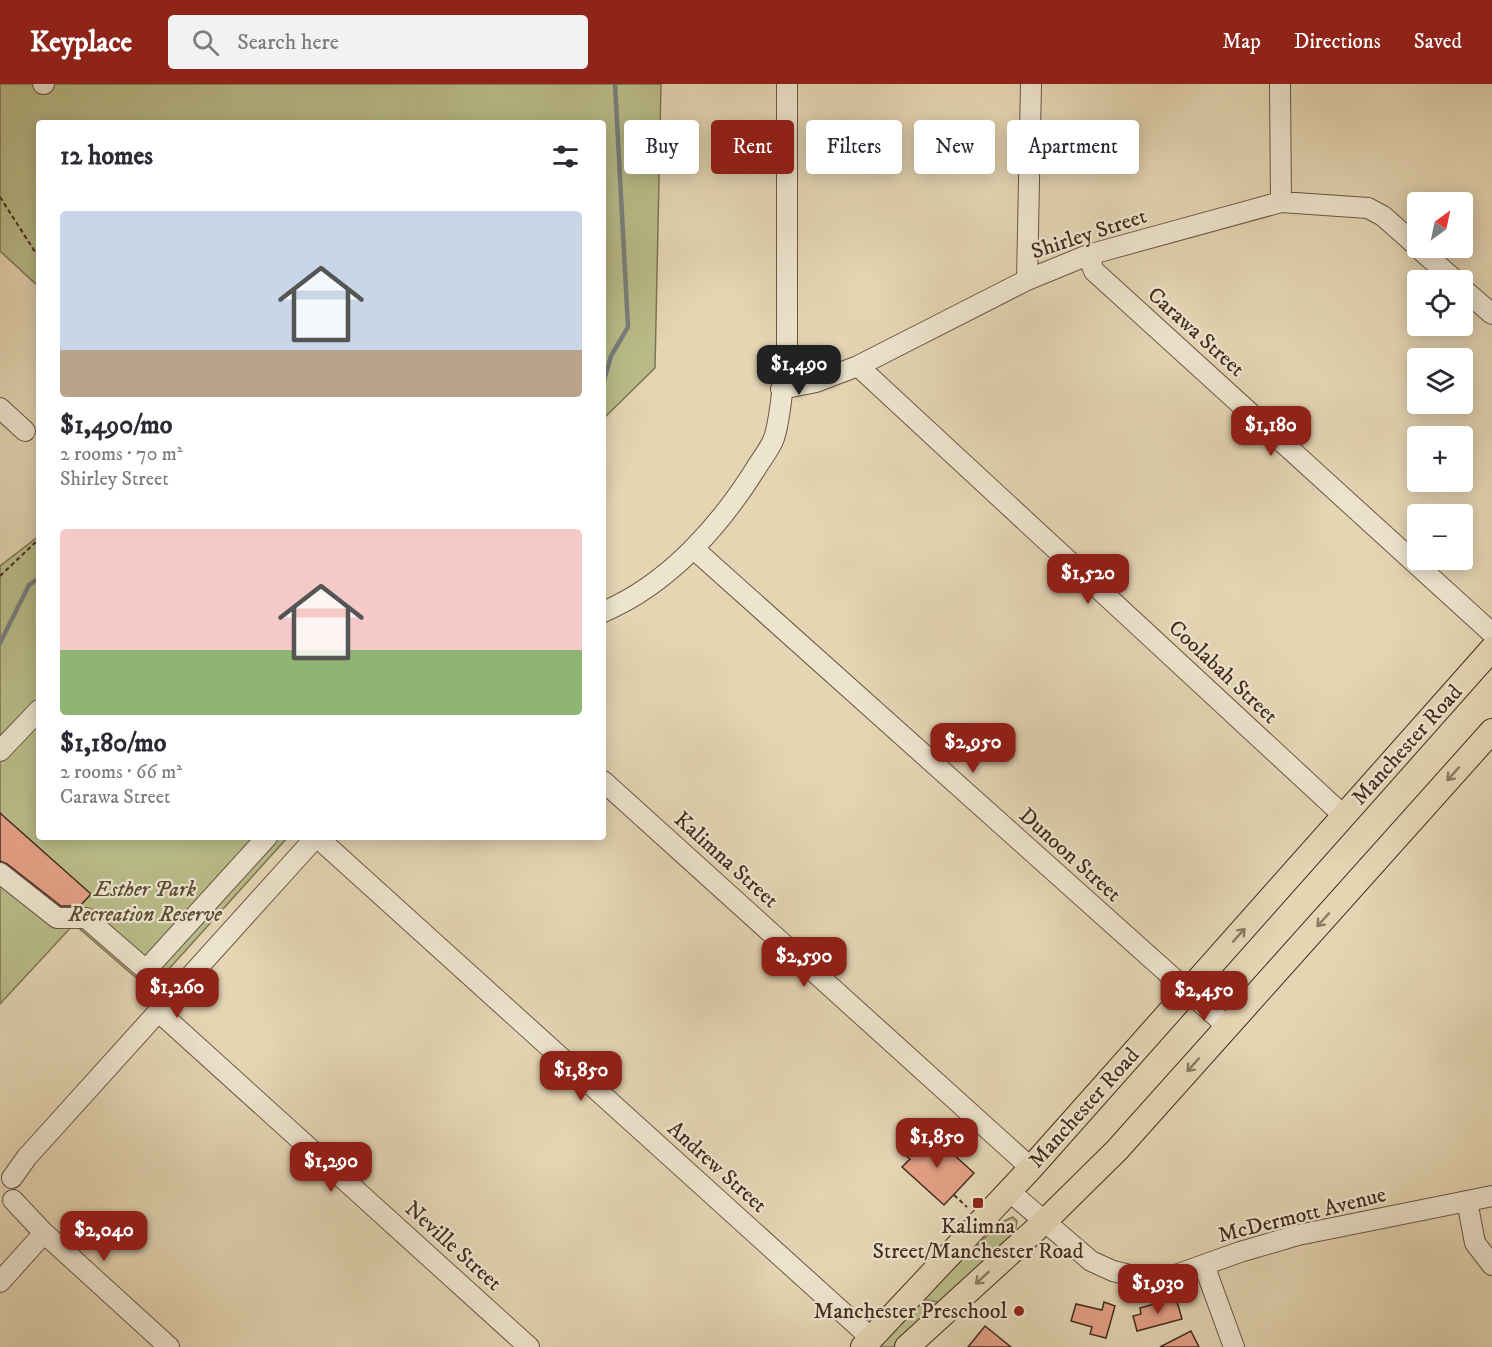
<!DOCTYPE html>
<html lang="en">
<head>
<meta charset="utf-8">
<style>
  body { margin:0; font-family:"IM FELL DW Pica",serif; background:#f2f2f3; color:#2b2b33; height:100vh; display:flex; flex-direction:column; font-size:22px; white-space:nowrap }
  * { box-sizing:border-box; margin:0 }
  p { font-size:20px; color:#7c7c81 }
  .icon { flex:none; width:33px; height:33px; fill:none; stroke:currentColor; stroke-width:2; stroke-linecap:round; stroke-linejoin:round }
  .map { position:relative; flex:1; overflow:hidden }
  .sheet { position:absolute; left:36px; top:36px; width:570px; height:720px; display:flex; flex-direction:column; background:#fff; border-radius:6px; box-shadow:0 3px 15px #0003 }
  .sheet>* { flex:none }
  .hud { position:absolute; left:624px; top:36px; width:570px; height:54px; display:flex; gap:12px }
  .needle { width:39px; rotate:33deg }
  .tools { position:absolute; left:1407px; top:108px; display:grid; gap:12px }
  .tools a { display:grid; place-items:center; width:66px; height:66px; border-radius:6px; background:#fff; box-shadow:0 3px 15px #0003; font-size:30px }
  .price { position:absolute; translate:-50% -51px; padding:0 14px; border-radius:12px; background:#8f2418; color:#fff; font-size:20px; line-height:39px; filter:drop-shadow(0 2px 3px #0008) }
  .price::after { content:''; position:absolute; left:50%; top:36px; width:18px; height:14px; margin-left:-9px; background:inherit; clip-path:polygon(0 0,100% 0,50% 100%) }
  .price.selected { background:#222; color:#fff }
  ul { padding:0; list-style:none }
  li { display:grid; align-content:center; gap:12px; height:318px; padding:0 24px }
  li span { display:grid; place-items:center; height:186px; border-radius:6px; color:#555 }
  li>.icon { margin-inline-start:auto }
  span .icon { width:108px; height:108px; fill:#fffc; stroke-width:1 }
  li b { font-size:26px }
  h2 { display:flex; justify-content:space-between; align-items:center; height:72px; padding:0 24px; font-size:26px }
  .tag { padding:0 21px; border-radius:6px; background:#fff; box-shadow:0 3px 15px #0003; font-size:21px; line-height:54px }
  .tag.selected { background:#8f2418; color:#fff }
  header { display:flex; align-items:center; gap:36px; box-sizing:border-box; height:84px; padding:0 30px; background:#8f2418; color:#fff }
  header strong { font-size:28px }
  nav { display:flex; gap:33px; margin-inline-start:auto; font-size:21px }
  .search { width:420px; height:54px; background:#f2f2f3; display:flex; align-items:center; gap:15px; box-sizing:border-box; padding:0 21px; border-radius:6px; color:#7c7c81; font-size:22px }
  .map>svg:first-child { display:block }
  .green { fill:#b9bc89; stroke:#7e7454; stroke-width:1.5 }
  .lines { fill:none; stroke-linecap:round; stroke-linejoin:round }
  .stream { stroke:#787f7b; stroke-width:4.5 }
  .building { fill:#e4a086; stroke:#432d1f; stroke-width:1.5 }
  .minor-casing { stroke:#6b5744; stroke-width:22 }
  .major-casing { stroke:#432d1f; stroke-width:26 }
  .path { stroke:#432d1f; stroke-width:2; stroke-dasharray:4.5 3; stroke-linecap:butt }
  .minor { stroke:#ede4ce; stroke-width:20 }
  .major { stroke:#e4d5b3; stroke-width:24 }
  .oneway { stroke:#8b7962 }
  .poi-dot { fill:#8f2418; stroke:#ede4ce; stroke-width:2 }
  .labels { text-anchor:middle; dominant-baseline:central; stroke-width:4.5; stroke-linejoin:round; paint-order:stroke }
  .street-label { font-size:22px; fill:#432d1f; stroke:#ede4ce }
  .park-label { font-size:22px; font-style:italic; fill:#5b4a34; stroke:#ede4ce }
  .poi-label { font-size:22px; fill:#432d1f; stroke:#ede4ce }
</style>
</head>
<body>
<header>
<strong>Keyplace</strong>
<div class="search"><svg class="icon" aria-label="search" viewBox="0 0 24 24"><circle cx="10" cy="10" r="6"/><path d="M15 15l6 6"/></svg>Search here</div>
<nav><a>Map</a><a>Directions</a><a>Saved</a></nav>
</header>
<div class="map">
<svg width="1492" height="1263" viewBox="0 0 1492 1263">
  <rect width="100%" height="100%" fill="#e4d5b3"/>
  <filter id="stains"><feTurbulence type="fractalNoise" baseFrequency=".00333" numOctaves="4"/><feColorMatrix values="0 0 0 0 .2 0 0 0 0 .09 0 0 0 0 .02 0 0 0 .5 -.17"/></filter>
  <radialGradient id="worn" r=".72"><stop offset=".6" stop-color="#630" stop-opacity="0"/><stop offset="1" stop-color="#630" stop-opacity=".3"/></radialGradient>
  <!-- green -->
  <path class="green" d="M0 0H661L655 284 603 335V39H39V203L0 167Z
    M39 452V753H288L150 906 74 840 0 920V482Z
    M1013 1133 1017 1137 1015 1149 943 1219 922 1215 1000 1139Z
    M919 1218 940 1221 894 1263H872Z"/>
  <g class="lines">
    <!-- stream -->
    <path class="stream" d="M603 300 611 272 628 243 615 0
      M0 559 29 501 39 494"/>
  </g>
  <!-- building -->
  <path class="building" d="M0 729 91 810 80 822H61L7 780 0 777Z
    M932 1051 974 1089 944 1121 902 1083 910 1075 906 1072 922 1055 925 1058Z
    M1176 1214 1182 1235 1137 1247 1133 1232 1141 1230 1140 1224Z
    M1104 1218 1115 1222 1106 1254 1090 1250 1092 1243 1071 1237 1076 1220 1102 1226Z
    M985 1242 1011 1263H968Z
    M1191 1247 1199 1263H1160Z"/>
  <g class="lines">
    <defs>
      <path id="minor" d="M43 0H44
        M1280 0 1281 118
        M1418 164 1455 196
        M1088 171 1094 187 1492 549
        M1027 196 1031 0
        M1462 204 1492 230
        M858 282 1344 732
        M781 305 816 298 858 282 1027 196 1088 171 1281 118 1368 124 1383 132 1418 163
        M0 324 25 347
        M694 465 1228 943
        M603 528C669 500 721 441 758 381 763 373 771 363 774 354 781 334 781 304 787 281V0
        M0 667 39 626
        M603 697 1031 1084
        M317 753 871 1254
        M0 789 57 834H86L146 886
        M175 910 146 886 267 753
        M159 928 529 1263
        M12 1094 27 1073 316 753
        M1009 1107 1091 1177 1113 1187 1138 1193H1170L1240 1168 1298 1151 1492 1112
        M13 1116 44 1149 169 1263
        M1467 1117 1475 1159 1492 1181
        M1204 1181 1234 1263
        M0 1198 44 1149"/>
      <path id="major" d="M863 1263 1031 1084 1492 565
        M907 1263 1044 1138 1117 1066 1492 647"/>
    </defs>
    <!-- minor casing -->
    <use href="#minor" class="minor-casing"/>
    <!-- major casing -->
    <use href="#major" class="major-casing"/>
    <!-- path -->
    <path class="path" d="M0 113 39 174
      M0 492 39 455
      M954 1111 967 1123"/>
    <!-- minor -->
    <use href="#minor" class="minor"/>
    <!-- major -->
    <use href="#major" class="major"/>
  </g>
  <!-- one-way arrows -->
  <defs><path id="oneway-shaft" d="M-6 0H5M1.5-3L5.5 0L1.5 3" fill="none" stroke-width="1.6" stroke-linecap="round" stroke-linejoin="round" transform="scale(1.5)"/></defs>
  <g class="oneway">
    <use href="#oneway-shaft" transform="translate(1453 690) rotate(132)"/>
    <use href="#oneway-shaft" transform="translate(1323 836) rotate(132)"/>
    <use href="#oneway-shaft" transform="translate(1239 851) rotate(-48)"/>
    <use href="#oneway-shaft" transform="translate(1193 981) rotate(132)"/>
    <use href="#oneway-shaft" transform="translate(982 1194) rotate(137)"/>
  </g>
  <!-- markers -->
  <g class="poi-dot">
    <rect x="972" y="1113" width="12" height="12" rx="3"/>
    <circle cx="1019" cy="1227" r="6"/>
  </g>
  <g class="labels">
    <!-- street labels -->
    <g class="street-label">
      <text transform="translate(1089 150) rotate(-18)">Shirley Street</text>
      <text transform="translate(1196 248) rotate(42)">Carawa Street</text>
      <text transform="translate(1223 588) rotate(43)">Coolabah Street</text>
      <text transform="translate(1407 661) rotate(-48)">Manchester Road</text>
      <text transform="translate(1070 771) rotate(42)">Dunoon Street</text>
      <text transform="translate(726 776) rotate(42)">Kalimna Street</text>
      <text transform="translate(1084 1024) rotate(-48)">Manchester Road</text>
      <text transform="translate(717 1083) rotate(42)">Andrew Street</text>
      <text transform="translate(1302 1131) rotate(-14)">McDermott Avenue</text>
      <text transform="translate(453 1162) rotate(42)">Neville Street</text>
    </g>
    <!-- park labels -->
    <g class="park-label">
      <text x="145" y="805">Esther Park<tspan x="145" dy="25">Recreation Reserve</tspan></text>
    </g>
    <!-- poi labels -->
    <g class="poi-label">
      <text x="978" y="1142">Kalimna<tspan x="978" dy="25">Street/Manchester Road</tspan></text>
      <text x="1007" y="1227" text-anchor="end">Manchester Preschool</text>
    </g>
  </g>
  <rect width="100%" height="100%" filter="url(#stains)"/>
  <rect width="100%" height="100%" fill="url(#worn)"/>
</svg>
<div class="tools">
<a><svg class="needle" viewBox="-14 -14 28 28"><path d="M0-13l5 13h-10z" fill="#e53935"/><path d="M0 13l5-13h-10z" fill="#7c7c81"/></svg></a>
<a><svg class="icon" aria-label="locate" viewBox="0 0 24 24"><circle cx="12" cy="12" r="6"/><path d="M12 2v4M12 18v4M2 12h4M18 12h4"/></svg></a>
<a><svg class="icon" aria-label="layers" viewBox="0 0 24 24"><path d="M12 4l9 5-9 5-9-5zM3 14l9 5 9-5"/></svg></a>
<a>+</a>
<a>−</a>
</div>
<b class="price selected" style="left:799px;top:312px">$1,490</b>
<b class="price" style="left:1271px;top:373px">$1,180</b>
<b class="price" style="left:1088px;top:521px">$1,520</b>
<b class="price" style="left:973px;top:690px">$2,950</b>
<b class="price" style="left:804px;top:904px">$2,590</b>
<b class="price" style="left:177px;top:935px">$1,260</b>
<b class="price" style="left:1204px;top:938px">$2,450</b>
<b class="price" style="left:581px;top:1018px">$1,850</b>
<b class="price" style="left:937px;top:1085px">$1,850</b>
<b class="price" style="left:331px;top:1109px">$1,290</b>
<b class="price" style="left:104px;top:1178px">$2,040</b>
<b class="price" style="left:1158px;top:1231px">$1,930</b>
<div class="hud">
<a class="tag">Buy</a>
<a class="tag selected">Rent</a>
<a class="tag">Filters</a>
<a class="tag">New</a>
<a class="tag">Apartment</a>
</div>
<section class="sheet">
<h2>12 homes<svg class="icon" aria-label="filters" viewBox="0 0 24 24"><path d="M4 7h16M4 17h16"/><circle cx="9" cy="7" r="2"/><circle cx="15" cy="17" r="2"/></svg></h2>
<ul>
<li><span style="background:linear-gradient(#c9d6e8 75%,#b9a48a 0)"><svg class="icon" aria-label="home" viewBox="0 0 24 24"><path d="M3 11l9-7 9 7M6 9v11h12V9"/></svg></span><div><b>$1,490/mo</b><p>2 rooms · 70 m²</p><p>Shirley Street</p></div></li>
<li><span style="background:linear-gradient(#f6c9c9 65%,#8fb573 0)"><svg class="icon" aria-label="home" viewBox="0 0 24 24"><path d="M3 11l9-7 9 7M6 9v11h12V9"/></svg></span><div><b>$1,180/mo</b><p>2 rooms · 66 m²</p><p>Carawa Street</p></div></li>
</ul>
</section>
</div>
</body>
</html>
